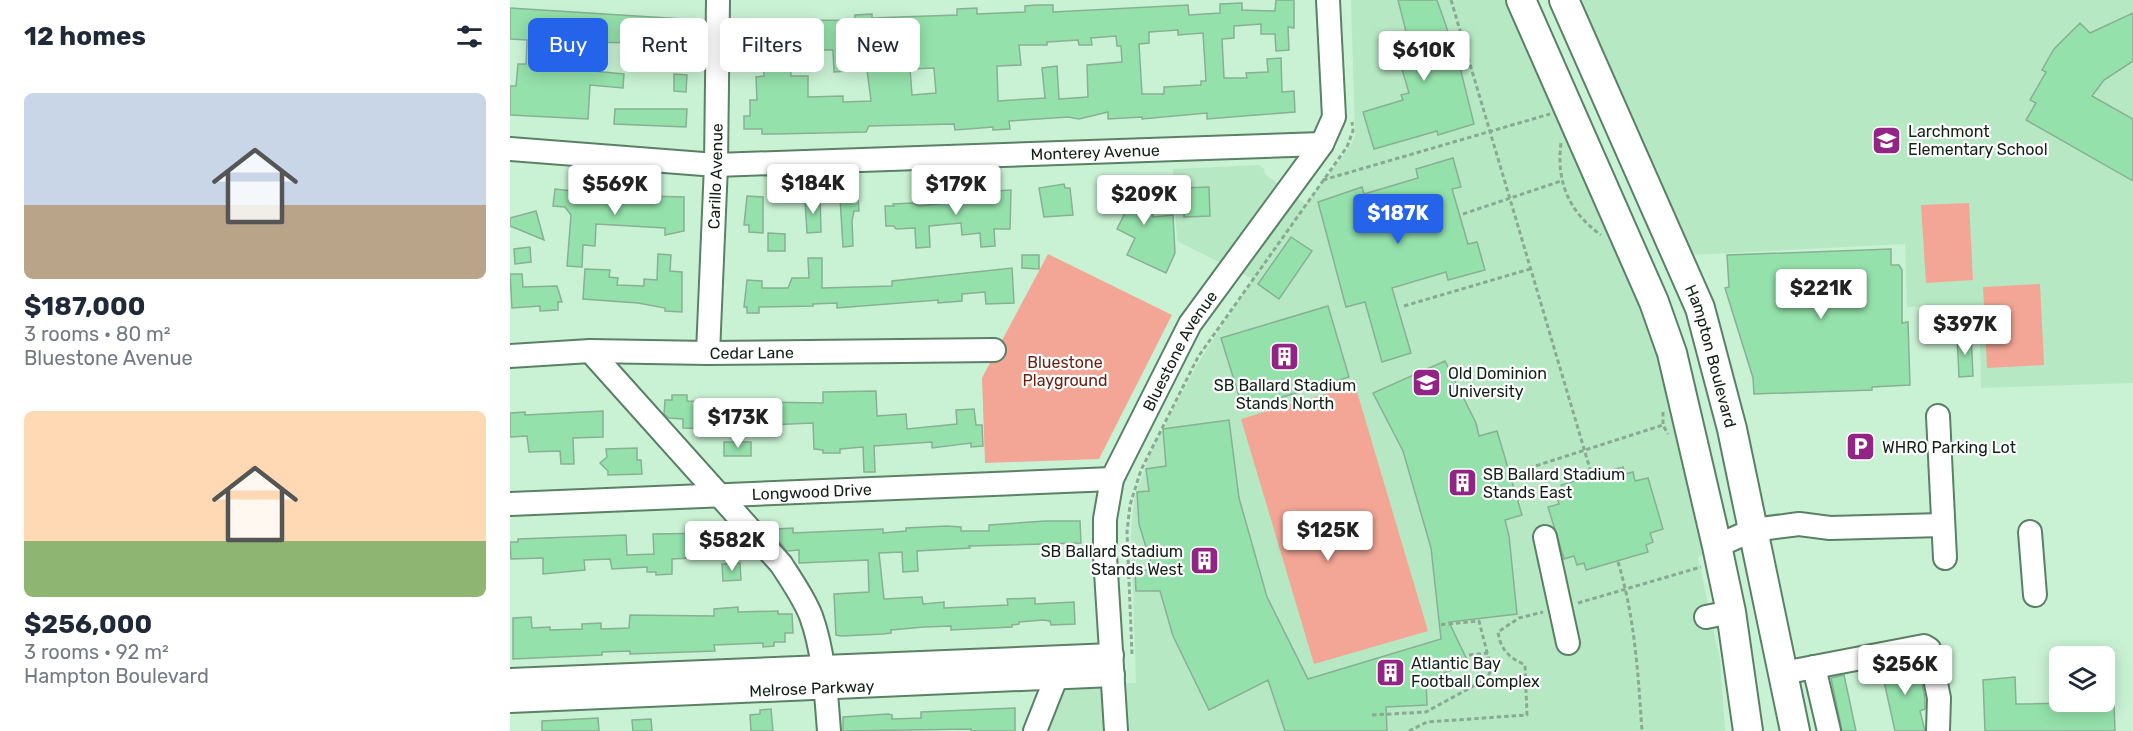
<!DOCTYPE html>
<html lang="en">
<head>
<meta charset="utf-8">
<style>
  body { margin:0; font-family:Rubik,sans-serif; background:#f6f6f7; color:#1f2937; height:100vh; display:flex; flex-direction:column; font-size:22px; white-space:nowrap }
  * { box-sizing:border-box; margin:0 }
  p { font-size:20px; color:#747a83 }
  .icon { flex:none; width:33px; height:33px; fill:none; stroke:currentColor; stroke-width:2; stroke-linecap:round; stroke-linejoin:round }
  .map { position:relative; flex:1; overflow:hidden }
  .side { display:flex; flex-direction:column; background:#fff; width:510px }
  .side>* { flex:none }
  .banner { position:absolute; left:18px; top:18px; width:570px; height:54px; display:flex; gap:12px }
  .tools { position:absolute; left:1539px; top:646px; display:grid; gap:12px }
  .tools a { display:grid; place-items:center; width:66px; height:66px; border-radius:9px; background:#fff; box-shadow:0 3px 15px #0003; font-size:30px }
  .price { position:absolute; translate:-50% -51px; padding:0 14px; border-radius:6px; background:#fff; color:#222; font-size:20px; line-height:39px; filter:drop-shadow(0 2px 3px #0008) }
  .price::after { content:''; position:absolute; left:50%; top:36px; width:18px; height:14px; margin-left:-9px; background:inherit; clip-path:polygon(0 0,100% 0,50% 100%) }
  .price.selected { background:#2563eb; color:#fff }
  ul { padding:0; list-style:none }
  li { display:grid; align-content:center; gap:12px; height:318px; padding:0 24px }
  li span { display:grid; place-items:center; height:186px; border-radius:9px; color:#555 }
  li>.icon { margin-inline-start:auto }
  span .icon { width:108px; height:108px; fill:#fffc; stroke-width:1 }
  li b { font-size:26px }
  h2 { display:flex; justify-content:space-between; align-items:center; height:72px; padding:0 24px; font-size:26px }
  .pill { padding:0 21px; border-radius:9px; background:#fff; box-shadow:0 3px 15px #0003; font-size:21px; line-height:54px }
  .pill.selected { background:#2563eb; color:#fff }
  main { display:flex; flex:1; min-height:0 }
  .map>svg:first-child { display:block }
  .built { fill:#b7e8c4 }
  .green { fill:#f3a695 }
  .building { fill:#94e1ab; stroke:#88b093; stroke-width:1.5; fill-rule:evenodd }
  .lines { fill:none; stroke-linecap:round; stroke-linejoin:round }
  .minor-casing { stroke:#5a8065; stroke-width:26 }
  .major-casing { stroke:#5a8065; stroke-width:32 }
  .path { stroke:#89a992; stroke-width:3; stroke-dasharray:4.5 3; stroke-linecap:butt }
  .minor { stroke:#fff; stroke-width:22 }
  .major { stroke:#fff; stroke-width:28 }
  .labels { text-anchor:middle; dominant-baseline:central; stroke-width:4.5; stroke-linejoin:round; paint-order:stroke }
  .poi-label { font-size:16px; fill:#122116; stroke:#fff; text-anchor:start }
  .street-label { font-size:16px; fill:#122116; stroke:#fff }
  .park-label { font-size:16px; fill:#6a1f10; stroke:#fff }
</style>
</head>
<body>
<main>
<section class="side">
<h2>12 homes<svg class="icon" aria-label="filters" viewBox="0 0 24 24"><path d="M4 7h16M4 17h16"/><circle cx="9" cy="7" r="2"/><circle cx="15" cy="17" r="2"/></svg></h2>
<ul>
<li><span style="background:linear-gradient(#c9d6e8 60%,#b9a48a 0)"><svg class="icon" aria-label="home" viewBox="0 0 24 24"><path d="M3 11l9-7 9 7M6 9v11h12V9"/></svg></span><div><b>$187,000</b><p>3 rooms · 80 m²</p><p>Bluestone Avenue</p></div></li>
<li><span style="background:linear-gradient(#ffd9b3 70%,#8fb573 0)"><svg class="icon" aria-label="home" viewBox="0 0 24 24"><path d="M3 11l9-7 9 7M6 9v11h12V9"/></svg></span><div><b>$256,000</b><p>3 rooms · 92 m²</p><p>Hampton Boulevard</p></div></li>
</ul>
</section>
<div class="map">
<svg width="1623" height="731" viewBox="0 0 1623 731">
  <rect width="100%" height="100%" fill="#c9f2d4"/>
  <!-- built -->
  <path class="built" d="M841 0H995L1109 252 1146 344 1194 554 1188 557 1210 659 1215 731H532L550 686 626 683 621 533 624 500 640 453 688 363 743 279 667 241 663 169 749 165 754 169 755 174 795 204 838 150 845 136Z
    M1068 0H1623V383L1471 388 1469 306 1397 307 1395 244 1182 255Z"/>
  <!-- green -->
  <path class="green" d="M1459 203 1463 280 1416 283 1411 205Z
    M538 254 662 315 589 459 475 463 472 378Z
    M1530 284 1534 365 1477 368 1473 287Z
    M845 385 918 631 804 664 731 419Z"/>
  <!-- building -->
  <path class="building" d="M766 0H784V28L778 27 779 50 766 51 765 34H751V24L724 26V38L712 39 714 78H737L736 73 758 72 757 59 771 58 772 92 784 91 785 112 697 119V113L632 119V117L598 119V112L569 119 558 117 499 121 500 129 483 130V127L445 130 444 124 359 126 356 132 265 134H252V129H234V116H240V100H247L246 77 254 76 252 47H239V22L245 21 345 20V15L362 14V18L447 15V9L467 8V14L515 12V6L525 5H543V12L678 5 679 15 710 13V4L732 3V10L765 11ZM668 30V35L693 33 696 81H691V85L654 87V94H632L629 44 639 43V32ZM606 36 607 46H611L612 62 577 65 578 97 549 99 547 66 532 68 535 98 488 101 487 66 511 65 509 45H537V42L568 40 569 45H582L581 38ZM280 44H310V50H323L324 72 357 70 361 101 333 102V96L298 97V76H281ZM424 68 426 93 402 95 400 69Z
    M888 0H927L942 43H944L964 124 928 135 927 131 864 149 853 112 893 100 891 95 899 93 889 59 902 55Z
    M0 8 173 19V22H179L178 45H171V48L151 47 150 70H135L136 43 64 42 62 69 114 74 113 88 80 85 78 119 0 115V86H6L8 64H16L17 40 0 39Z
    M1623 13V61L1594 80 1582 96 1623 119V181L1516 120 1526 103 1520 100 1536 72 1532 70 1544 49 1570 23 1580 33Z
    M164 74 177 75 176 92 164 91Z
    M105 109H177L176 127 104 124Z
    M943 158 951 187 942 189 958 244 967 242 975 270 938 280 936 272 882 288 901 353 872 362 855 302 836 307 808 202 852 187 854 194 908 178 906 169Z
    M554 184 555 188H560L563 215 534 217 529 188Z
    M616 186 641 187 643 217 663 215 665 253 656 273 617 255 625 238 607 229 617 209 598 210 595 187Z
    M699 187 700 216 674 217 673 188Z
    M45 189 98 195 174 197V231L155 235V228L86 224 85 246 73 245 72 267 57 266 61 215 55 207 43 206Z
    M501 190 500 229H484L485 246 471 247 470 233 452 235 451 223 419 226 420 247 406 248 405 228 386 229 384 226H376L375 206H384L383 204 403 203 409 206 438 203 452 201 451 193Z
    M237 196 253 197V233L239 232V225H234Z
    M310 198 311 232 297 233 295 199Z
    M330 198H348L349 211H344L342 221 343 246 333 247Z
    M26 211 34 240 0 226V218Z
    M258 233 275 234V251H258Z
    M781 237 802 251 769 299 748 284Z
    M20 247 21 262 5 264 4 249Z
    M1381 249V265H1389L1392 270V323L1398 322 1400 385 1362 387V390L1244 394 1243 378 1215 288 1219 287 1217 255Z
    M148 254 161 255 160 271 172 272V312L155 311V308L128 303 73 299 75 269 100 270 99 277 108 278 107 285 134 286V279L147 280Z
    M512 255H529V269L512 268Z
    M298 258H312V288L382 286V281L502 268 504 303 476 304 475 292 452 294V301L428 303V300L327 308V303L303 304V306L251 307H249V313H237V307H234L237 280 252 281V288H278L282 278H299Z
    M0 274H12L13 287 47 286 52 302H48V310L30 311V306L2 308Z
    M818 306 839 377 733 409 711 338Z
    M1461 334 1463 376 1449 377 1447 335Z
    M935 361 966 423 969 436 987 431 1012 515 995 520 999 536 1007 614 939 622 958 662 916 682 917 705 876 707 877 731H775L758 680 699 710 663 636 650 591H626L625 571 643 570 629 524 627 492 639 491 636 469 656 466 653 429 719 420 729 498 757 597 798 679 931 639 921 548 893 451 863 393Z
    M366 391 367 416 396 414 397 429 447 424 446 410 464 409 466 425H472L473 446 461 447V443L422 448V442L364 446 365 472H354L353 447 330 449V453H313V450L304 449 303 423 232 426V419H210L209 429 173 428V419L159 418 154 414 155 400H162V395H177V401L313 403V392Z
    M93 411V437L63 438 64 464H51L50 451 19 452 17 436 0 437V413L15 412V415Z
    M214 442H241V456H214Z
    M127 448V460H131L132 474 98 475V471L90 463 97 457 96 449Z
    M1113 467 1115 474 1123 472 1125 481 1138 478 1153 529 1140 533 1143 542 1136 545 1138 552 1076 570 1074 563 1067 565 1064 556 1054 559 1038 507 1049 504 1046 494 1053 492 1051 485Z
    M535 521H570L571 543 459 546 460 548 407 551 408 571 393 572 392 552 369 553 374 599 412 597 413 604 434 602V608L498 605 497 599 525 598V604L564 602 565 624 541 625 540 621 533 620 509 622V624L502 625V627L441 630V626L414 627 381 630V633L373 634 332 636 326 635 324 594 359 592 358 560 289 563V550L277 551 268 540 267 529 283 528V533L373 529V533L396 531V528L437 526 451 527V531H479V525Z
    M208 533 209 552 188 553 181 555 182 558 162 559V574L146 575V572H137V567L102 569 100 559 74 560 75 570 33 574V558L1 559 0 542H8V539L116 535 117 555 144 554 143 534Z
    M230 563 231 580 213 581 212 564Z
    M228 607V612L268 611V614H282L283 633H275V642H264V646L253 647V643L204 645 205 651 120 654V651L92 652V655L3 659V618L21 617 22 628 40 627V630L72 629V624L91 623V629L119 628 120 615 204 616V609Z
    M1408 661 1415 699V709L1410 711 1415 731H1385L1371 668Z
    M1334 675 1346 731H1332L1321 678Z
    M1505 677 1506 704 1604 702 1605 731H1475L1473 680Z
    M505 708V731H461V729L333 731V717L378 714 382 715V719L411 718V712Z
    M261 709 263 731H241L240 715 250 714V710Z
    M88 718 89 731H32V721Z
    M141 719 142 731H123L122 720Z"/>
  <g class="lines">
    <defs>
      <g id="minor">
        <path id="s1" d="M0 149 206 165 812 144"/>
        <path d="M80 351 271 564C282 581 294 598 301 616 314 652 316 693 319 731"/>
        <path id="s2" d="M198 353 206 165 208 0"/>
        <path id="s3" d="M0 356 80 351 198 353 484 350"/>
        <path d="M1428 416 1435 558"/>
        <path id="s4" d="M0 504 602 479"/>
        <path d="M1520 532 1525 595"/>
        <path d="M1035 537 1058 643"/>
        <path d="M1207 546 1243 530 1289 524 1320 528 1432 525"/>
        <path d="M1196 617 1221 612"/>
        <path d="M1304 667 1319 731"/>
        <path d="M1273 673 1414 646 1419 649 1429 698 1428 731"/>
        <path d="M0 680 602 655"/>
        <path id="s5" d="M0 701 603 675"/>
        <path d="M525 731 546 678"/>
        <path id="s6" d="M606 731 595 556V519L602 479 680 324 812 144 824 117 818 0"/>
      </g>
      <g id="major">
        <path d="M1011 0 1144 302 1162 353 1207 546 1221 612 1238 731"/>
        <path id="s7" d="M1054 0 1190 308 1222 429 1285 731"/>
      </g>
    </defs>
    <!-- minor casing -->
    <use href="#minor" class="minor-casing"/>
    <!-- major casing -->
    <use href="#major" class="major-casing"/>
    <!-- path -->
    <path class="path" d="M941 0 1080 469
      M1051 143C1046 182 1059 212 1091 235
      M813 180 1040 114
      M953 214 1051 181
      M894 306 1020 269
      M1153 412V425L1158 434
      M1019 468 1153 425
      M1108 562C1125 618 1128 673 1132 731
      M1068 603 1191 567
      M622 654 617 532 620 505 631 470 688 357 837 147 843 131 842 122
      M959 655 978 653
      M862 715 916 712 978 678 981 668 969 621 929 625
      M899 731 917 722 1017 715 1015 665C999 657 991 651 988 632L1009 618 1033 612"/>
    <!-- minor -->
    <use href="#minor" class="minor"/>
    <!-- major -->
    <use href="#major" class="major"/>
  </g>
  <!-- icons -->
  <defs>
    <symbol id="school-square" viewBox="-11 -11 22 22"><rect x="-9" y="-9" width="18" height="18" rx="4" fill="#922485" stroke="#fff"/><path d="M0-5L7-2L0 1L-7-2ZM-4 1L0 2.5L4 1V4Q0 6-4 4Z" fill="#fff"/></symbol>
    <symbol id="building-square" viewBox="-11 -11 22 22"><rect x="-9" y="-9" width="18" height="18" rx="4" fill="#922485" stroke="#fff"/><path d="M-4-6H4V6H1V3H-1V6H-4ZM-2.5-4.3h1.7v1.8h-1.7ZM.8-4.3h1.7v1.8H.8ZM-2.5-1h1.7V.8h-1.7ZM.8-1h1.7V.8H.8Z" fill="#fff"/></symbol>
    <symbol id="university-square" viewBox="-11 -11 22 22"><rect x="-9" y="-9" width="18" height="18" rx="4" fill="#922485" stroke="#fff"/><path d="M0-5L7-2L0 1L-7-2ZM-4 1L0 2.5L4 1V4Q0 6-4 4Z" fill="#fff"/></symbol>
    <symbol id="parking-square" viewBox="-11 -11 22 22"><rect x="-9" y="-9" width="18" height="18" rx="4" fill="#922485" stroke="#fff"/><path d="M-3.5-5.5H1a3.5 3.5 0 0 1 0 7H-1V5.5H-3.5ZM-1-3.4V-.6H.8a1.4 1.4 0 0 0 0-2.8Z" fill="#fff"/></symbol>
  </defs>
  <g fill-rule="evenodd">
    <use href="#school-square" x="1360" y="124" width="33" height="33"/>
    <use href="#building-square" x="758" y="340" width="33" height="33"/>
    <use href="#university-square" x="900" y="366" width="33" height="33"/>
    <use href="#parking-square" x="1334" y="430" width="33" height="33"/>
    <use href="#building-square" x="936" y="466" width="33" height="33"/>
    <use href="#building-square" x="678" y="544" width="33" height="33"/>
    <use href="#building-square" x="864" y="656" width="33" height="33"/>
  </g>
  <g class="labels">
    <!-- poi labels -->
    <g class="poi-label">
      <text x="1398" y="131">Larchmont<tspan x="1398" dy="18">Elementary School</tspan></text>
      <text x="938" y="373">Old Dominion<tspan x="938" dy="18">University</tspan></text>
      <text x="775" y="385" text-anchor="middle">SB Ballard Stadium<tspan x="775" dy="18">Stands North</tspan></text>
      <text x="1372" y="447">WHRO Parking Lot</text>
      <text x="973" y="474">SB Ballard Stadium<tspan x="973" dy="18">Stands East</tspan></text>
      <text x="673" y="551" text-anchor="end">SB Ballard Stadium<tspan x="673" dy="18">Stands West</tspan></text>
      <text x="901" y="663">Atlantic Bay<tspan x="901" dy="18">Football Complex</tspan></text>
    </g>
    <!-- street labels -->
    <g class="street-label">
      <text stroke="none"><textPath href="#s1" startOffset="586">Monterey Avenue</textPath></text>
      <text stroke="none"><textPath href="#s2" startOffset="177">Carillo Avenue</textPath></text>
      <text stroke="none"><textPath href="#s3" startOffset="242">Cedar Lane</textPath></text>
      <text stroke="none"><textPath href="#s6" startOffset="398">Bluestone Avenue</textPath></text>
      <text stroke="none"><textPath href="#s7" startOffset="386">Hampton Boulevard</textPath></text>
      <text stroke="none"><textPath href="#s4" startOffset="302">Longwood Drive</textPath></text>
      <text stroke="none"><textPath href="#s5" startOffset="302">Melrose Parkway</textPath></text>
    </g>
    <!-- park labels -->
    <g class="park-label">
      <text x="555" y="362">Bluestone<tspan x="555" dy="18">Playground</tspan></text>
    </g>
  </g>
</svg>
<div class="tools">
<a><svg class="icon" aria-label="layers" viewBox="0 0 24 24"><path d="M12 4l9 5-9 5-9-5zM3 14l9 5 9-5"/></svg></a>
</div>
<b class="price" style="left:914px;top:82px">$610K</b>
<b class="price" style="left:303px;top:215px">$184K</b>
<b class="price" style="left:105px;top:216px">$569K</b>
<b class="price" style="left:446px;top:216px">$179K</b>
<b class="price" style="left:634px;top:226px">$209K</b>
<b class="price selected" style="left:888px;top:245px">$187K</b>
<b class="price" style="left:1311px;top:320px">$221K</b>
<b class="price" style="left:1455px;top:356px">$397K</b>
<b class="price" style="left:228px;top:449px">$173K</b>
<b class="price" style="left:818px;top:562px">$125K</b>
<b class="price" style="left:222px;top:572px">$582K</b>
<b class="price" style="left:1395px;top:696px">$256K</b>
<div class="banner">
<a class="pill selected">Buy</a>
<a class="pill">Rent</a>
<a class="pill">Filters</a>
<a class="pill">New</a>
</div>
</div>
</main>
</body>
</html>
